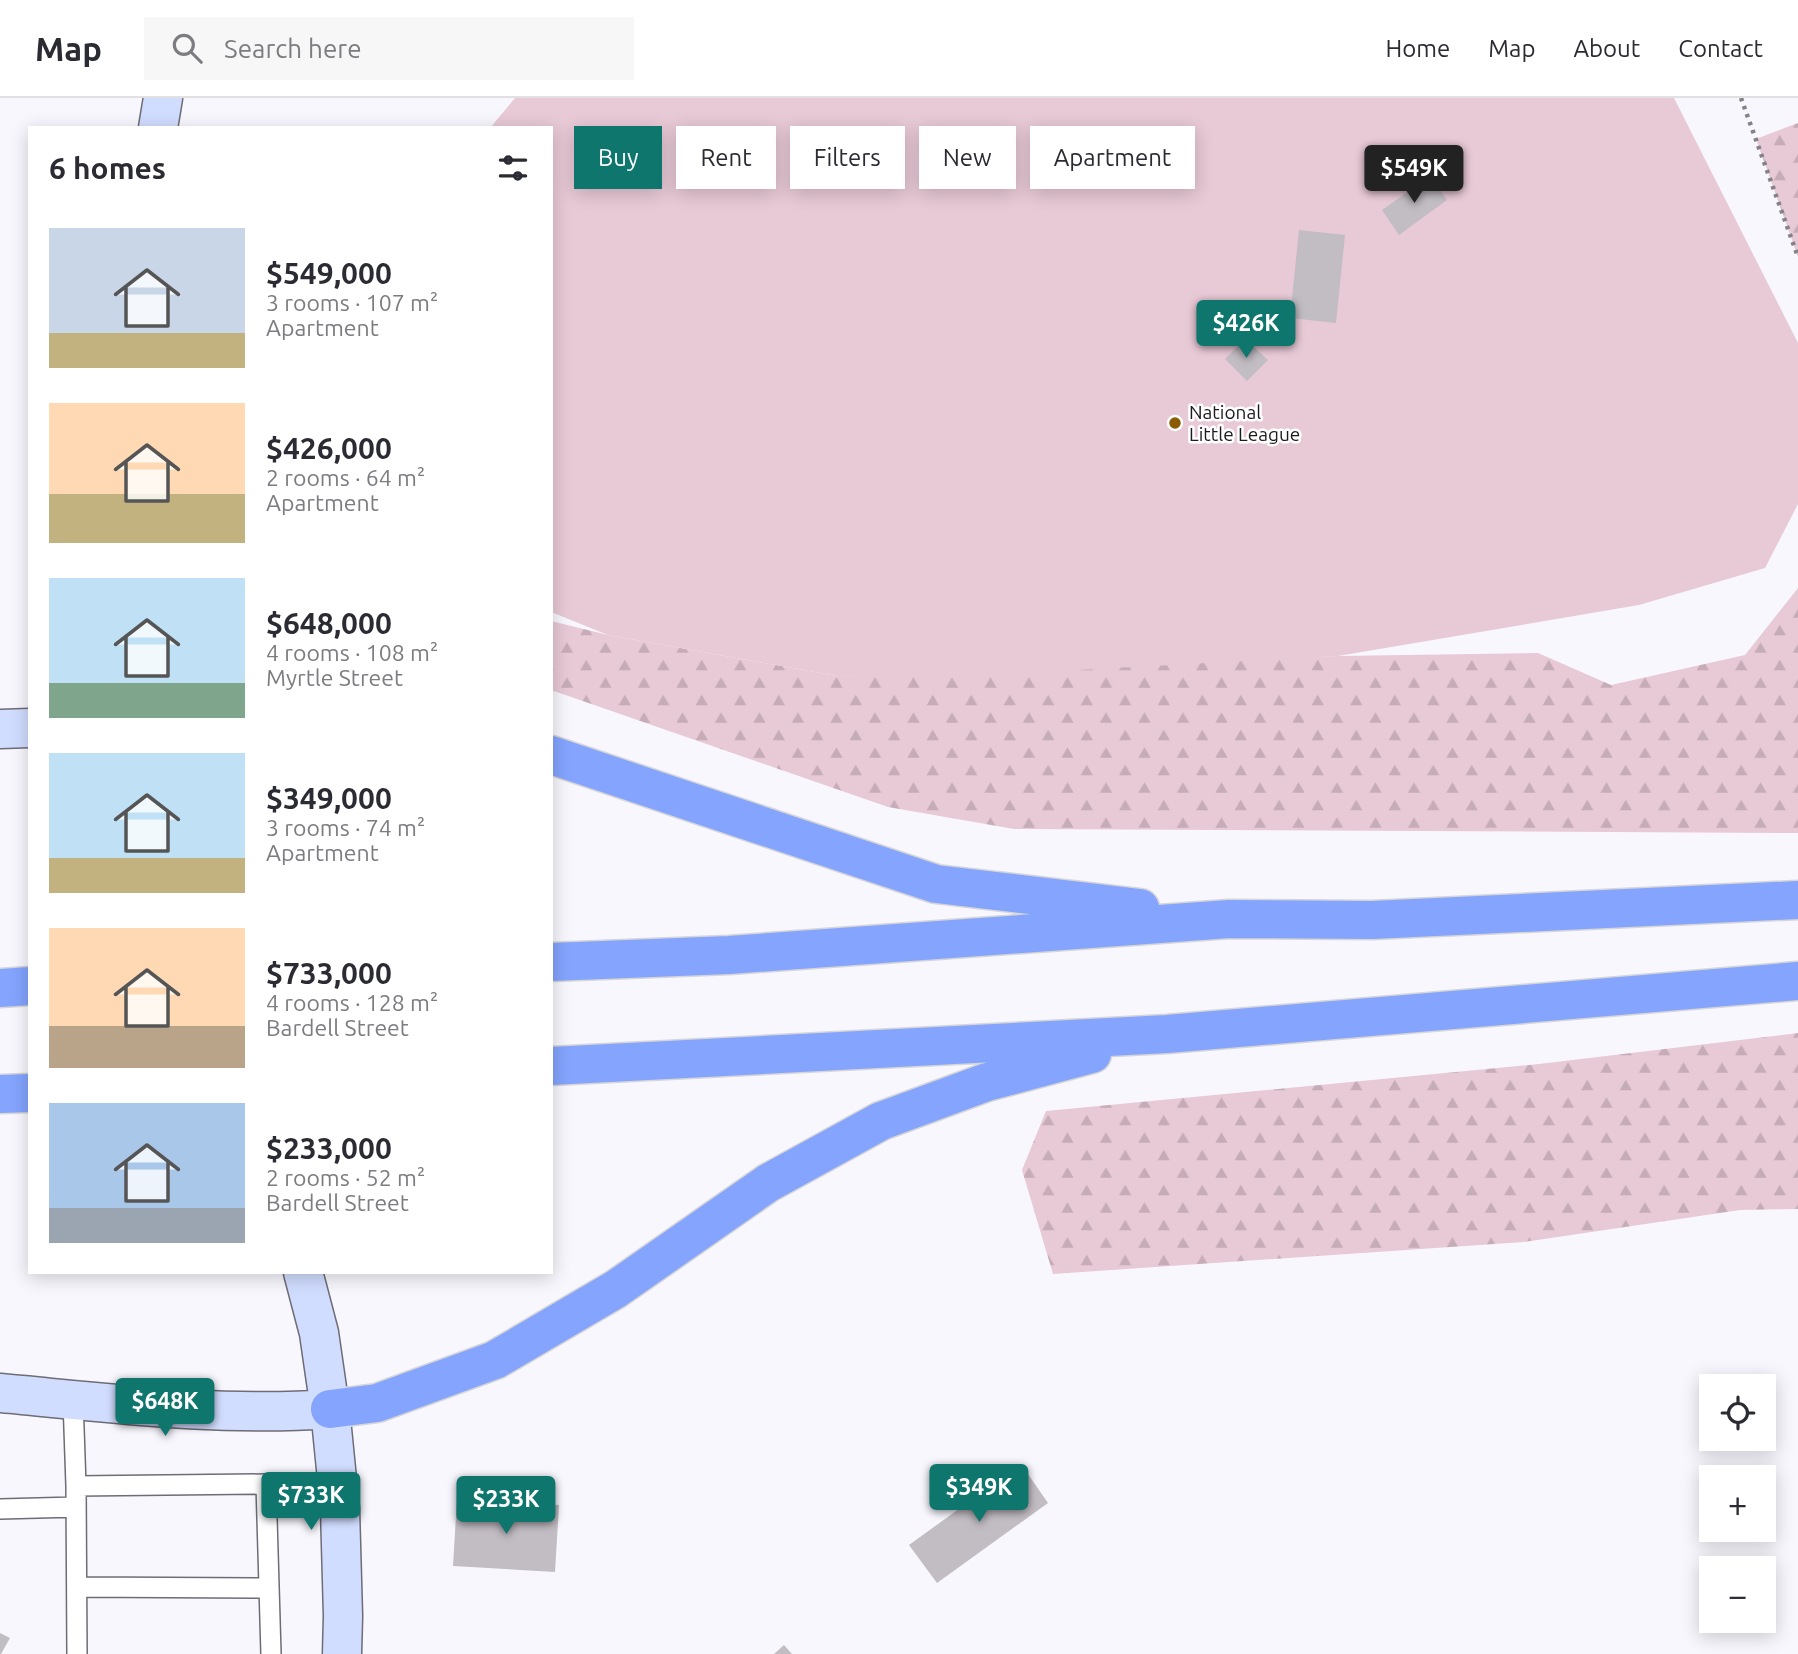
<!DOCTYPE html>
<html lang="en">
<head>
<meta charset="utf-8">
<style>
  body { margin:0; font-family:Ubuntu,sans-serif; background:#f7f7f7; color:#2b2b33; height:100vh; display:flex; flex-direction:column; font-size:26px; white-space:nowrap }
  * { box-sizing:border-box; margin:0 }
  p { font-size:23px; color:#7c7c81 }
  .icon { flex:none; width:38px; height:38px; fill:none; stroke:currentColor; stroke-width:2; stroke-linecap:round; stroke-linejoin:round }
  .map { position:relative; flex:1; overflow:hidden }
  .details { position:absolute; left:28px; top:28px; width:525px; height:1148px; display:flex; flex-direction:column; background:#fff; border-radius:0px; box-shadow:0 4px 18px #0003 }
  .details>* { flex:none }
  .hud { position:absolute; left:574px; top:28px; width:665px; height:63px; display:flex; gap:14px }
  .tools { position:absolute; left:1699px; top:1276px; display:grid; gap:14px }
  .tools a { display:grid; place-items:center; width:77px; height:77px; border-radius:0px; background:#fff; box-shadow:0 4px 18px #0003; font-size:35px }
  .price { position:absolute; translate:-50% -60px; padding:0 16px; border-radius:7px; background:#0f766e; color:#fff; font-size:23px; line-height:46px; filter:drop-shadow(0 2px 4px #0008) }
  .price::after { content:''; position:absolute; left:50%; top:42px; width:21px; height:16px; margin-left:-10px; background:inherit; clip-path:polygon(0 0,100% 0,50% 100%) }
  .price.on { background:#222; color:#fff }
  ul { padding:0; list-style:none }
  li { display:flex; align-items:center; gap:21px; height:175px; padding:0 21px }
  li span { display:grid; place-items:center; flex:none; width:196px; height:140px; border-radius:0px; color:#555 }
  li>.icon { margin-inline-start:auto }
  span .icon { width:84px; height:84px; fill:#fffc; stroke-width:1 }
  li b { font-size:30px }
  h2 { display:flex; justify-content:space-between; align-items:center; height:84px; padding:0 21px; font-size:30px }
  .chip { padding:0 24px; border-radius:0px; background:#fff; box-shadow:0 4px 18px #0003; font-size:24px; line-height:63px }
  .chip.on { background:#0f766e; color:#fff }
  header { display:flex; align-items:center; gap:42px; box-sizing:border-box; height:98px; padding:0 35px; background:#fff; border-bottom:2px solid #e1e1e2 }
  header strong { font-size:33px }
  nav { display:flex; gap:38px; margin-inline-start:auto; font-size:24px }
  .search { width:490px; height:63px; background:#f7f7f7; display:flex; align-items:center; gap:18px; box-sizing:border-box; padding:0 24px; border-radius:0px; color:#7c7c81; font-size:26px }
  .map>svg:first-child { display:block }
  .forest { fill:url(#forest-firs) }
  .green { fill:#e8c9d6 }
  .building { fill:#c2bcc3 }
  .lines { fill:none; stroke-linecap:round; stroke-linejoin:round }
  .service-casing { stroke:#6e6c74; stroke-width:22 }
  .secondary-casing { stroke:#6e6c74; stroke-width:41 }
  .trunk-casing { stroke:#d6d6d7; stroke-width:41 }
  .path { stroke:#838287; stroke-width:4.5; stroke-dasharray:3.5 5; stroke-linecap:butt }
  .service { stroke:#fff; stroke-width:19 }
  .secondary { stroke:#d1ddff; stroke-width:38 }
  .trunk { stroke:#84a4fe; stroke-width:38 }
  .poi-dot { fill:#8b5b01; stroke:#fff; stroke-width:2.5 }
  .labels { text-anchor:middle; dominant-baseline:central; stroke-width:5; stroke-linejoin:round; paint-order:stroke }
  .poi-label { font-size:19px; fill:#1c1c1f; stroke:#fff; text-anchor:start }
</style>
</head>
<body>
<header>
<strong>Map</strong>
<div class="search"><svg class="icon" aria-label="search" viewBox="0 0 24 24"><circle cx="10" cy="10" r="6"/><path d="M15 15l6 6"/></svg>Search here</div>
<nav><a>Home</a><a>Map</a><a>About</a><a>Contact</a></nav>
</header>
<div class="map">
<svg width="1798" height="1556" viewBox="0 0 1798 1556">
  <defs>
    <pattern id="forest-firs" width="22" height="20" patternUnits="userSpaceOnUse" patternTransform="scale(1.75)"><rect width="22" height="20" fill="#e8c9d6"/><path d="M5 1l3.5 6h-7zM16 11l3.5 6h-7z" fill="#c6acb7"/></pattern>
  </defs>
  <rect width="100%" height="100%" fill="#f8f7fe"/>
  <!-- forest -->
  <path class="forest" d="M1798 25V159L1756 41Z
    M1798 490V735L1014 731 888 709 551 592V523L608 537 837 578 1338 558 1538 555 1611 587 1745 557Z
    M1798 935V1111L1740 1112 1524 1144 1053 1176 1022 1072 1046 1013 1539 966Z"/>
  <!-- green -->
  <path class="green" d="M515 0H1674L1798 245V406L1765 470 1639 507 1338 558 1022 575 837 578 608 537 551 514V30H490Z"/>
  <!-- building -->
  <path class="building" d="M1430 78 1447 102 1399 137 1382 112Z
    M1299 132 1345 137 1336 225 1290 220Z
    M1245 241 1268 262 1247 283 1225 261Z
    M1021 1366 1048 1405 937 1485 909 1447Z
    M457 1401 559 1407 555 1474 453 1468Z
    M0 1535 10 1540 1 1556H0Z
    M784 1547 792 1556H774Z"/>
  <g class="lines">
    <defs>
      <path id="service" d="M73 1302 76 1388 77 1556
        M76 1388 266 1386 271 1556
        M0 1411 76 1409
        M77 1489 269 1490"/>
      <path id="secondary" d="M158 30 163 0
        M0 631 30 630
        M303 1174 319 1235 330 1311 340 1411 343 1518 342 1556
        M0 1295C110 1305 220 1319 330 1311"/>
      <path id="trunk" d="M551 657 936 786 1140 810
        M551 864 729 857 1229 821 1372 822 1798 802
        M0 890 30 888
        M551 968 1167 936 1798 883
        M0 996 30 995
        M330 1311 377 1305 495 1262 616 1191 768 1085 881 1023 987 984 1092 956"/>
    </defs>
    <!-- service casing -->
    <use href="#service" class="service-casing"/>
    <!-- secondary casing -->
    <use href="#secondary" class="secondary-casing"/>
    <!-- trunk casing -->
    <use href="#trunk" class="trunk-casing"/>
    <!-- path -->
    <path class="path" d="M1741 0 1798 159"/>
    <!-- service -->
    <use href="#service" class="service"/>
    <!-- secondary -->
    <use href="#secondary" class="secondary"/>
    <!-- trunk -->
    <use href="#trunk" class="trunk"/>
  </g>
  <!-- markers -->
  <circle class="poi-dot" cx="1175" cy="325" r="7"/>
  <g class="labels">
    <!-- poi labels -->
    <g class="poi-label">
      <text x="1189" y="314">National<tspan x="1189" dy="22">Little League</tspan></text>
    </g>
  </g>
</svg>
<div class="tools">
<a><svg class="icon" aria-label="locate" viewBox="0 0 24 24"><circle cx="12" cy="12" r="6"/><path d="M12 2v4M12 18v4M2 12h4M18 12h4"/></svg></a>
<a>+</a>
<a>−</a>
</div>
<b class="price on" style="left:1414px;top:107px">$549K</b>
<b class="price" style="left:1246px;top:262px">$426K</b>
<b class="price" style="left:165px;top:1340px">$648K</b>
<b class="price" style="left:979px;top:1426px">$349K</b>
<b class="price" style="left:311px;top:1434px">$733K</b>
<b class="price" style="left:506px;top:1438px">$233K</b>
<div class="hud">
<a class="chip on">Buy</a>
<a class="chip">Rent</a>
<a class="chip">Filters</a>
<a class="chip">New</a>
<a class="chip">Apartment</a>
</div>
<section class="details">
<h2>6 homes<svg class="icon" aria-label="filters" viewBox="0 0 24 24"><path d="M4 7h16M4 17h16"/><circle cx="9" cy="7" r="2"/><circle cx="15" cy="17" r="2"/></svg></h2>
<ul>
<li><span style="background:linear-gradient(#c9d6e8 75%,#c2b280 0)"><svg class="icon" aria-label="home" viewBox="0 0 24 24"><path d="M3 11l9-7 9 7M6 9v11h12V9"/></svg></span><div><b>$549,000</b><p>3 rooms · 107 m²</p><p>Apartment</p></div></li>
<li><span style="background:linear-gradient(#ffd9b3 65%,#c2b280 0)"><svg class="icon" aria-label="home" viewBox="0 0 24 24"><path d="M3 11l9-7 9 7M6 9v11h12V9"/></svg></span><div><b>$426,000</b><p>2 rooms · 64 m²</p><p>Apartment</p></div></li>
<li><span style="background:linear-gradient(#bfe0f5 75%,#7fa58c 0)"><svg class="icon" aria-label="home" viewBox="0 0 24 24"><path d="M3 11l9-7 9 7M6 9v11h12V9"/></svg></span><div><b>$648,000</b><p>4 rooms · 108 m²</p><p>Myrtle Street</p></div></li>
<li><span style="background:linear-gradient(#bfe0f5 75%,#c2b280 0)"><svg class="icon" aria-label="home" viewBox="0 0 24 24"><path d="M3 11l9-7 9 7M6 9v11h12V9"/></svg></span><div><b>$349,000</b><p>3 rooms · 74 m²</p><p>Apartment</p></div></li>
<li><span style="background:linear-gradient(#ffd9b3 70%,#b9a48a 0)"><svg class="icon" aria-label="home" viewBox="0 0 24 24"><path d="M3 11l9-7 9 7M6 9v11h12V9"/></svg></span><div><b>$733,000</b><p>4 rooms · 128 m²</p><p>Bardell Street</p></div></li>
<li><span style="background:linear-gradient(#a9c7e8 75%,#9aa5b1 0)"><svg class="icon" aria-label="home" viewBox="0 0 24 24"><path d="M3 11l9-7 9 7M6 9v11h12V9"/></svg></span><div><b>$233,000</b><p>2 rooms · 52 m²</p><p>Bardell Street</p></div></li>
</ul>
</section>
</div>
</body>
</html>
